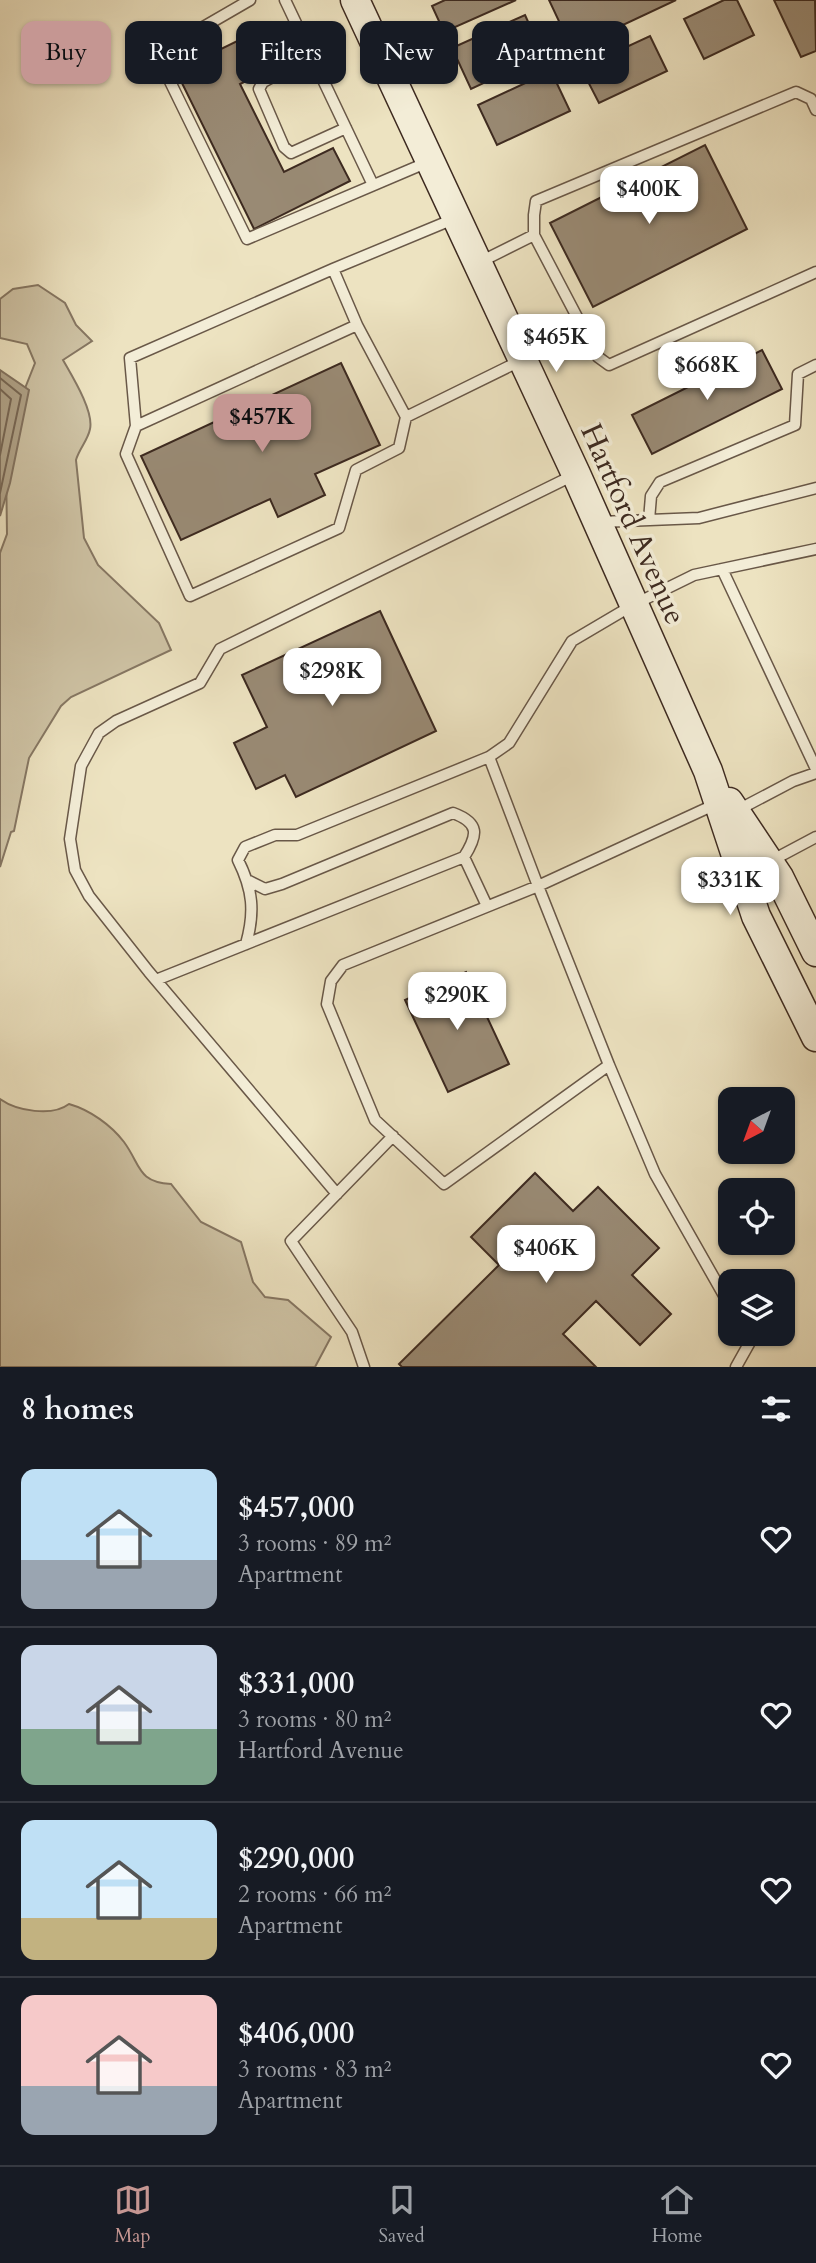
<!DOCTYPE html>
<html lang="en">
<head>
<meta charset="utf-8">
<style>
  body { margin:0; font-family:Cardo,serif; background:#20242c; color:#f1f3f6; height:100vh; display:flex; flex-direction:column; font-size:26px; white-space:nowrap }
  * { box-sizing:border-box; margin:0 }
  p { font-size:23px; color:#9ea1a6 }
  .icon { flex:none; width:38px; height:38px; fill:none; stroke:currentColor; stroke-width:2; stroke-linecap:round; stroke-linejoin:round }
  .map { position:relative; height:1367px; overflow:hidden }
  .sheet { display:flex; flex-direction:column; background:#171b24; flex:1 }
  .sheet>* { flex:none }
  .top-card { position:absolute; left:21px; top:21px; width:775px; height:63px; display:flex; gap:14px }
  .needle { width:46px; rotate:221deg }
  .buttons { position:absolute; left:718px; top:1087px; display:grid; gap:14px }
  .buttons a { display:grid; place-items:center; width:77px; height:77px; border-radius:14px; background:#171b24; box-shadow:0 2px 5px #0004; font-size:35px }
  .price { position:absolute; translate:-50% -60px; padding:0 16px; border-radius:14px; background:#fff; color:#222; font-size:23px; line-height:46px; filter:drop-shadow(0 2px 4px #0008) }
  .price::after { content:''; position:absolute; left:50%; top:42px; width:21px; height:16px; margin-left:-10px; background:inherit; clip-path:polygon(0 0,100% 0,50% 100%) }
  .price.current { background:#c59692; color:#111 }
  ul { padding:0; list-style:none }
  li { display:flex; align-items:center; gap:21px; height:175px; padding:0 21px }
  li+li { border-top:2px solid #363941 }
  li span { display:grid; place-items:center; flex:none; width:196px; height:140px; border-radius:14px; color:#555 }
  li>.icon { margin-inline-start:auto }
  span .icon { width:84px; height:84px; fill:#fffc; stroke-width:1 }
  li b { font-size:30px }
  h2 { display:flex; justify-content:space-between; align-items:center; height:84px; padding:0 21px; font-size:30px }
  .pill { padding:0 24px; border-radius:14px; background:#171b24; box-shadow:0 2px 5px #0004; font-size:24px; line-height:63px }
  .pill.current { background:#c59692; color:#111 }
  .tab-bar { display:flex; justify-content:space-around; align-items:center; height:98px; border-top:2px solid #363941; background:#171b24; font-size:19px; color:#9ea1a6 }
  .tab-bar a { display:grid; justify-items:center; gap:4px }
  .tab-bar .current { color:#c59692 }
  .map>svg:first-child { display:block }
  .green { fill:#cfc4a6; stroke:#867763; stroke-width:2 }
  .water { fill:#b1a48a; stroke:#837360; stroke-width:2 }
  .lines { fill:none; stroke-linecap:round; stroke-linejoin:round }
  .shore { stroke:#776755; stroke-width:2 }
  .building { fill:#998a74; stroke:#3d2a20; stroke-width:2 }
  .lane-casing { stroke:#695848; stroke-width:13 }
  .secondary-casing { stroke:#3d2a20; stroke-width:31 }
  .lane { stroke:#f3edd7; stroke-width:10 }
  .secondary { stroke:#f3edd7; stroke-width:28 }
  .labels { text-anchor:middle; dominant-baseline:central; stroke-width:7; stroke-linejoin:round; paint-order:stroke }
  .street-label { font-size:30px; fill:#3d2a20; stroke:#f3edd7 }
</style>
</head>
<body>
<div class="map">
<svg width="816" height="1367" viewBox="0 0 816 1367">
  <rect width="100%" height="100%" fill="#ede3c1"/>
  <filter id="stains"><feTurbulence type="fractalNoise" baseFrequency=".00286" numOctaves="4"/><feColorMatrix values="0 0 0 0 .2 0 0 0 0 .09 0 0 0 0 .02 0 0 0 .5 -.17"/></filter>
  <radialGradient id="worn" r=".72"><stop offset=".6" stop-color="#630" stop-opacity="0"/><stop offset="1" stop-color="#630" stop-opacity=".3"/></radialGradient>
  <!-- green -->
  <path class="green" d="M38 285 65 303 76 325 92 341 63 360C72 376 94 411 90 429 88 440 79 449 76 460L84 538 98 565 159 623 171 650 71 697 61 706 29 758 14 831 11 832 0 867V553L7 534 6 463 16 411 35 363 27 344 0 338V299L13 289Z
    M0 1099C17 1111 52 1117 69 1104 90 1110 111 1125 124 1142 141 1165 137 1182 171 1184L201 1222 241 1242 253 1282 265 1297 288 1300 331 1337 315 1367H0Z"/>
  <!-- water -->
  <path class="water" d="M0 370 29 390 10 483 0 516Z"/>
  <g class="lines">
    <!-- shore -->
    <path class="shore" d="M0 378 21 395 0 493
      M0 389 11 399 0 455"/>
  </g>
  <!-- building -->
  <path class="building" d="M445 0H516L444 32 432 6Z
    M549 0H676L572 49Z
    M724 0H737L754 35 704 59 684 19Z
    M774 0H815L816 51 801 57Z
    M525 15 543 55 471 89 452 48Z
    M268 26 286 62 240 84 284 172 333 148 350 181 254 229 176 71Z
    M650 36 667 71 599 103 581 68Z
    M551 71 570 111 497 145 478 105Z
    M705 145 747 229 593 307 550 223Z
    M762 350 782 389 652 454 632 415Z
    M341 363 380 445 315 474 325 495 278 517 270 499 181 540 141 456Z
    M380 611 436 731 296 797 285 775 256 789 234 743 267 727 242 675Z
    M466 972 509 1064 448 1092 405 1000Z
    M535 1173 573 1211 598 1187 659 1248 632 1275 671 1314 640 1345 596 1301 563 1334 596 1367H402L399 1364 499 1265 471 1237Z"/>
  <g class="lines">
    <defs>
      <path id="lane" d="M250 0 193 33 160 61 247 239 428 162
        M285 0 373 185
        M312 56 263 82 259 89 284 147 291 153 346 128
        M534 235 598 357 609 365 816 272
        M480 262 534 235V215L536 201 796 92 811 99 816 110
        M333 269 357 325 136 426 130 358 333 269 456 218
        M357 325 406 417 522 360
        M136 426 126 454 190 596 339 528 356 470 399 448 406 417
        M649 520 651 496 660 482 795 425 798 374 816 365
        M600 522 699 518 816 488
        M722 569 816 769
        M489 757 538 886 343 965 331 981 327 1004 375 1120 444 1184 609 1065 538 886 716 804
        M736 811 793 781 816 773
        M464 857 487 906
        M769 862 816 837
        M246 944C255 912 253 890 238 860L245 847 275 835H297L489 757 509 743 572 641 633 605 694 575 816 549
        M156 980 464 857C478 835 480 823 453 813L282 884 265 889 249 881
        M609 1065 655 1174 730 1306
        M337 1194 149 972 89 896 75 870 70 839 81 766 99 733 116 721 200 683 220 649 576 474
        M364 1367 352 1332 291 1241 393 1136
        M736 1367 750 1342 745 1334"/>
      <path id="secondary" d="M355 0 576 474 708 771 756 916 816 1037
        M729 802 779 877 816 952"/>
    </defs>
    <!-- lane casing -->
    <use href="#lane" class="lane-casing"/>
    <!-- secondary casing -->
    <use href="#secondary" class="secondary-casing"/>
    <!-- lane -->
    <use href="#lane" class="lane"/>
    <!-- secondary -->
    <use href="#secondary" class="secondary"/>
  </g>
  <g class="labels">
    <!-- street labels -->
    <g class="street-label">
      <text transform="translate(633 524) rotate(66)">Hartford Avenue</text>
    </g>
  </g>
  <rect width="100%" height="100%" filter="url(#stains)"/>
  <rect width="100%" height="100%" fill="url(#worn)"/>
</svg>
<div class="buttons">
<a><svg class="needle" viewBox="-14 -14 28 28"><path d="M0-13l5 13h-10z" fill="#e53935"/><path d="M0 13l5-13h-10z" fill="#9ea1a6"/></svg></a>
<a><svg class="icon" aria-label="locate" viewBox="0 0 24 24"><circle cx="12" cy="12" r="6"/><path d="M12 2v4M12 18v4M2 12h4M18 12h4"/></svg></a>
<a><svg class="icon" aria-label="layers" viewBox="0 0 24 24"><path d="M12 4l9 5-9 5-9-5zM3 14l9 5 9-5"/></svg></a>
</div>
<b class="price" style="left:649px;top:226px">$400K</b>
<b class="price" style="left:556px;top:374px">$465K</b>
<b class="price" style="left:707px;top:402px">$668K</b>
<b class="price current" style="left:262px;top:454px">$457K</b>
<b class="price" style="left:332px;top:708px">$298K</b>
<b class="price" style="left:730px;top:917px">$331K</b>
<b class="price" style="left:457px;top:1032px">$290K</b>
<b class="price" style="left:546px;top:1285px">$406K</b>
<div class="top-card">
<a class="pill current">Buy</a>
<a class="pill">Rent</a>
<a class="pill">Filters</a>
<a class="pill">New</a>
<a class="pill">Apartment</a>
</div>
</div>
<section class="sheet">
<h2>8 homes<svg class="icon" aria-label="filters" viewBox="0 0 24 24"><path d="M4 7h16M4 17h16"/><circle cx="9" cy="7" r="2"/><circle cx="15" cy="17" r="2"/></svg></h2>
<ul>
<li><span style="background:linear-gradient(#bfe0f5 65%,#9aa5b1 0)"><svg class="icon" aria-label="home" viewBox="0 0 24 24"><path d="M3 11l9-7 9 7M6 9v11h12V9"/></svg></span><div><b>$457,000</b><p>3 rooms · 89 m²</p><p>Apartment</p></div><svg class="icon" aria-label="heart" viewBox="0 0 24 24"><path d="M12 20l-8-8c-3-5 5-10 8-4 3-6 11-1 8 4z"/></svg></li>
<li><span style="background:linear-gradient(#c9d6e8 60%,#7fa58c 0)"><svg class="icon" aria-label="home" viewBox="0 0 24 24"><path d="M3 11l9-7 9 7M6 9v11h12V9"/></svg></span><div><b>$331,000</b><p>3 rooms · 80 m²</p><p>Hartford Avenue</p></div><svg class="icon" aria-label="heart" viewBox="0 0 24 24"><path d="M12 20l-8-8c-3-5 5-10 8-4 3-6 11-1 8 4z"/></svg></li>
<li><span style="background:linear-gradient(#bfe0f5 70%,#c2b280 0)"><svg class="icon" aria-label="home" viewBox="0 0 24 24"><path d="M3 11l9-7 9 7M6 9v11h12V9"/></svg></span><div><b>$290,000</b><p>2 rooms · 66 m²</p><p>Apartment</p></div><svg class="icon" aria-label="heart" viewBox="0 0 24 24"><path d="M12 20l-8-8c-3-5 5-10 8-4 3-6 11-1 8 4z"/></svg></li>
<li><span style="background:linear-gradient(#f6c9c9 65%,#9aa5b1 0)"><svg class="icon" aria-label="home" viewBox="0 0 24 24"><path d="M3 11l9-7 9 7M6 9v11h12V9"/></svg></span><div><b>$406,000</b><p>3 rooms · 83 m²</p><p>Apartment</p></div><svg class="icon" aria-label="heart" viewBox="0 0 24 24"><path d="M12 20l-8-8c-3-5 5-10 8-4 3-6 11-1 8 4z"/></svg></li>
</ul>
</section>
<nav class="tab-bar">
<a class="current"><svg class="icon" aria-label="map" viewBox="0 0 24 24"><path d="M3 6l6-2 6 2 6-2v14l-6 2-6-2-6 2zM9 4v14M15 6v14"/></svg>Map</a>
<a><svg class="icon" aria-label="saved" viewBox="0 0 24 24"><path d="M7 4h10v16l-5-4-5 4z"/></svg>Saved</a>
<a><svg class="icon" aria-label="home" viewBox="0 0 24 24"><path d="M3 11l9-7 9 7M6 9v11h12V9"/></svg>Home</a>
</nav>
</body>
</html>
